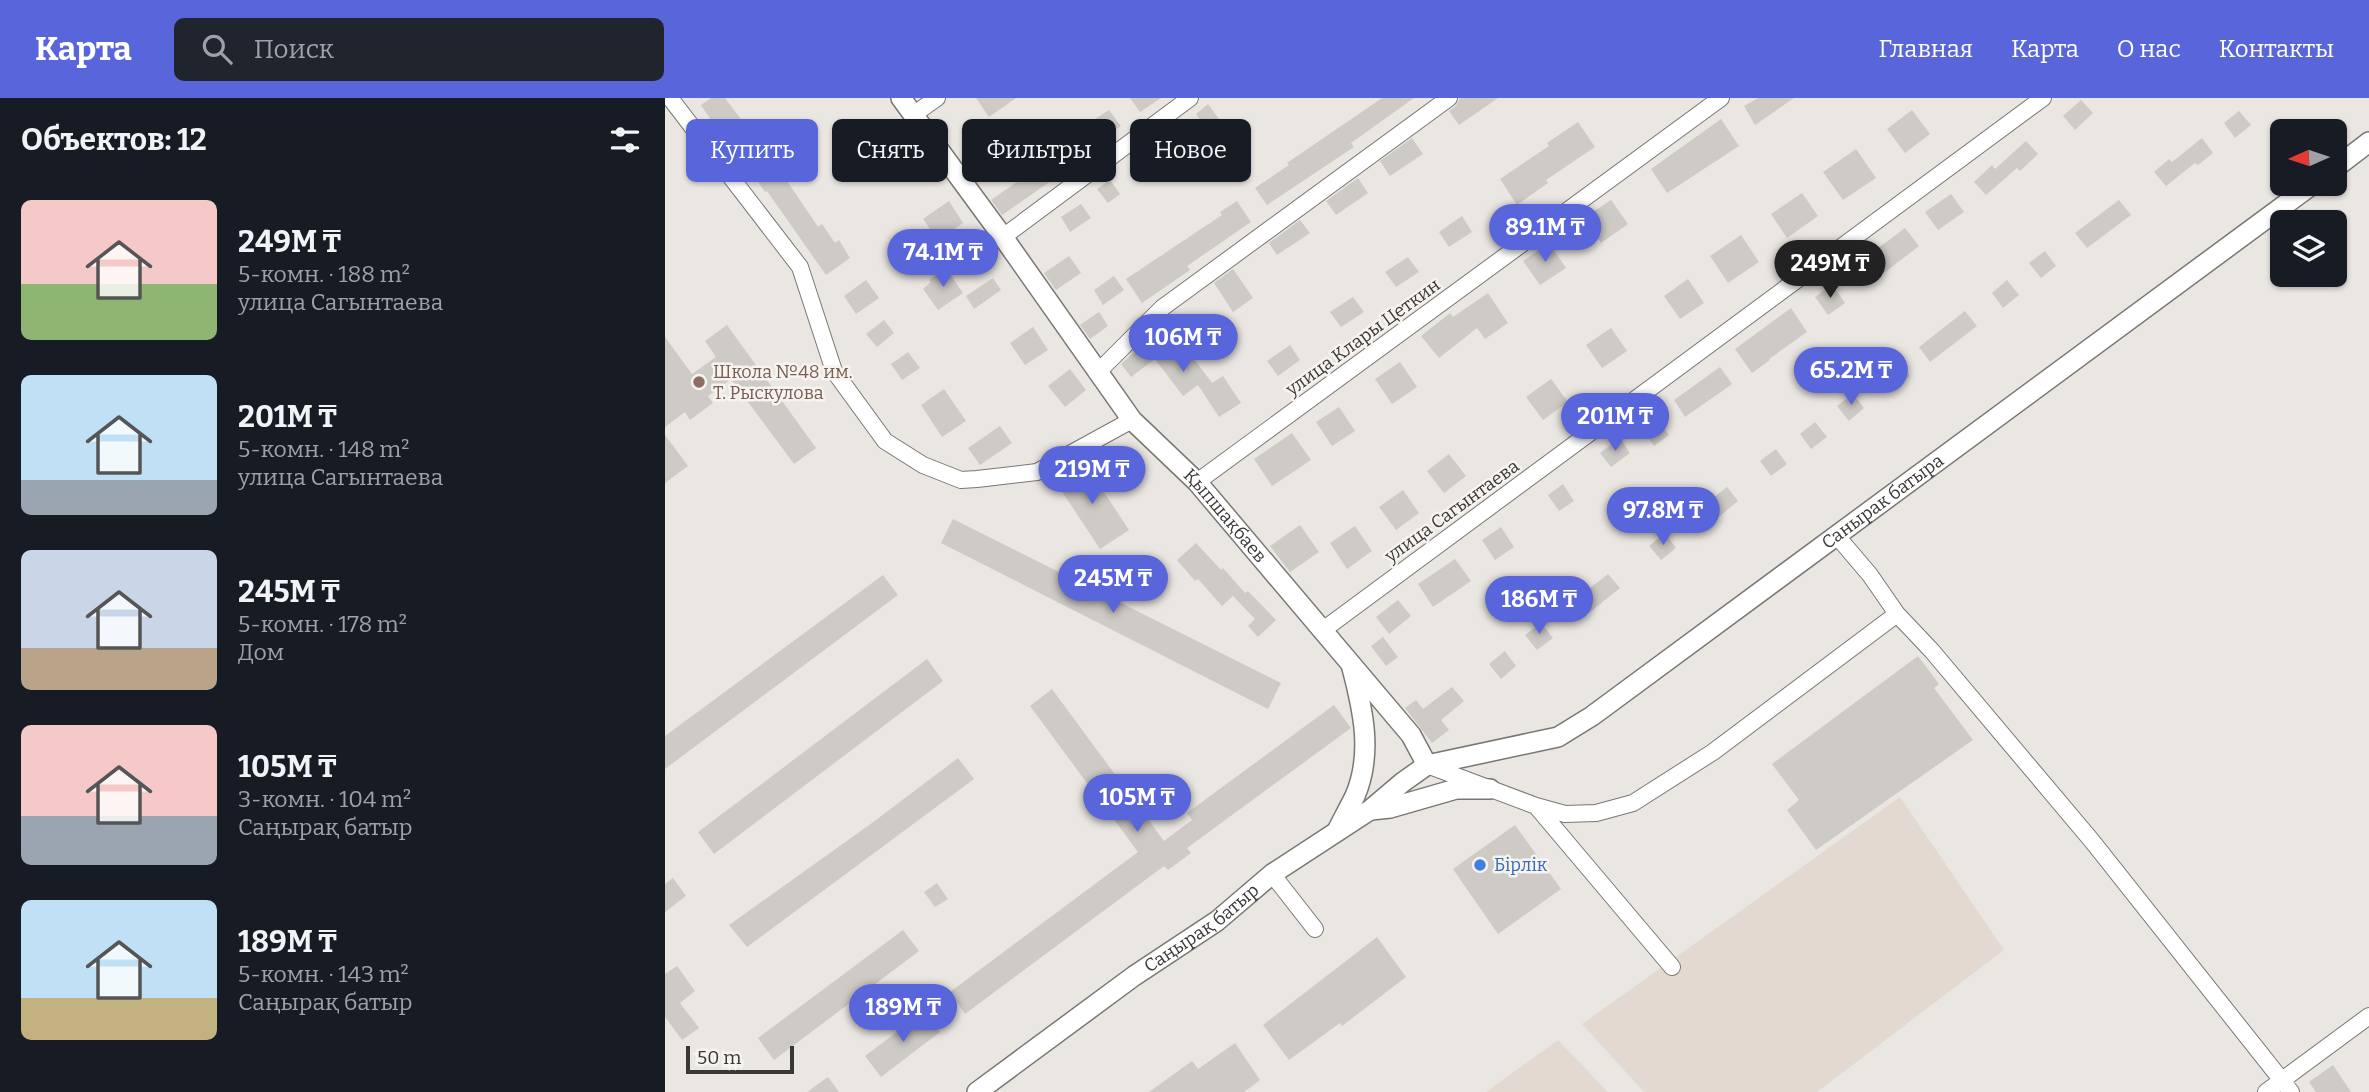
<!DOCTYPE html>
<html lang="ru">
<head>
<meta charset="utf-8">
<style>
  body { margin:0; font-family:Bitter,serif; background:#20242c; color:#f1f3f6; height:100vh; display:flex; flex-direction:column; font-size:26px; white-space:nowrap }
  * { box-sizing:border-box; margin:0 }
  p { font-size:23px; color:#9ea1a6 }
  .icon { flex:none; width:38px; height:38px; fill:none; stroke:currentColor; stroke-width:2; stroke-linecap:round; stroke-linejoin:round }
  .map { position:relative; flex:1; overflow:hidden }
  .details { display:flex; flex-direction:column; background:#171b24; width:665px }
  .details>* { flex:none }
  .top-card { position:absolute; left:21px; top:21px; width:665px; height:63px; display:flex; gap:14px }
  .needle { width:46px; rotate:267deg }
  .buttons { position:absolute; left:1605px; top:21px; display:grid; gap:14px }
  .buttons a { display:grid; place-items:center; width:77px; height:77px; border-radius:10px; background:#171b24; box-shadow:0 2px 5px #0004; font-size:35px }
  .scale { position:absolute; left:21px; bottom:18px; width:108px; box-sizing:border-box; padding-left:7px; border:4px solid #3a3837; border-top:0; font-size:19px; line-height:24px; white-space:nowrap; color:#3a3837; -webkit-text-stroke:5px #f7f3ef; paint-order:stroke }
  .price { position:absolute; translate:-50% -60px; padding:0 16px; border-radius:24px; background:#5865db; color:#fff; font-size:23px; line-height:46px; filter:drop-shadow(0 2px 4px #0008) }
  .price::after { content:''; position:absolute; left:50%; top:42px; width:21px; height:16px; margin-left:-10px; background:inherit; clip-path:polygon(0 0,100% 0,50% 100%) }
  .price.active { background:#222; color:#fff }
  ul { padding:0; list-style:none }
  li { display:flex; align-items:center; gap:21px; height:175px; padding:0 21px }
  li span { display:grid; place-items:center; flex:none; width:196px; height:140px; border-radius:10px; color:#555 }
  li>.icon { margin-inline-start:auto }
  span .icon { width:84px; height:84px; fill:#fffc; stroke-width:1 }
  li b { font-size:30px }
  h2 { display:flex; justify-content:space-between; align-items:center; height:84px; padding:0 21px; font-size:30px }
  .pill { padding:0 24px; border-radius:10px; background:#171b24; box-shadow:0 2px 5px #0004; font-size:24px; line-height:63px }
  .pill.active { background:#5865db; color:#fff }
  header { display:flex; align-items:center; gap:42px; box-sizing:border-box; height:98px; padding:0 35px; background:#5865db; color:#fff }
  header strong { font-size:33px }
  nav { display:flex; gap:38px; margin-inline-start:auto; font-size:24px }
  .search { width:490px; height:63px; background:#20242c; display:flex; align-items:center; gap:18px; box-sizing:border-box; padding:0 24px; border-radius:10px; color:#9ea1a6; font-size:26px }
  main { display:flex; flex:1; min-height:0 }
  .map>svg:first-child { display:block }
  .built { fill:#e3d9d0 }
  .building { fill:#cecac6 }
  .lines { fill:none; stroke-linecap:round; stroke-linejoin:round }
  .minor-casing { stroke:#7a7773; stroke-width:18 }
  .tertiary-casing { stroke:#7a7773; stroke-width:22 }
  .minor { stroke:#fff; stroke-width:16 }
  .tertiary { stroke:#fff; stroke-width:19 }
  .education-dot { fill:#8d6e63; stroke:#f7f3ef; stroke-width:2.5 }
  .shop-dot { fill:#3f7fe0; stroke:#f7f3ef; stroke-width:2.5 }
  .labels { text-anchor:middle; dominant-baseline:central; stroke-width:5; stroke-linejoin:round; paint-order:stroke }
  .street-label { font-size:18px; fill:#3a3837; stroke:#f7f3ef }
  .education-label { font-size:18px; fill:#785e54; stroke:#f7f3ef; text-anchor:start }
  .shop-label { font-size:18px; fill:#366cbe; stroke:#f7f3ef; text-anchor:start }
</style>
</head>
<body>
<header>
<strong>Карта</strong>
<div class="search"><svg class="icon" aria-label="search" viewBox="0 0 24 24"><circle cx="10" cy="10" r="6"/><path d="M15 15l6 6"/></svg>Поиск</div>
<nav><a>Главная</a><a>Карта</a><a>О нас</a><a>Контакты</a></nav>
</header>
<main>
<section class="details">
<h2>Объектов: 12<svg class="icon" aria-label="filters" viewBox="0 0 24 24"><path d="M4 7h16M4 17h16"/><circle cx="9" cy="7" r="2"/><circle cx="15" cy="17" r="2"/></svg></h2>
<ul>
<li><span style="background:linear-gradient(#f6c9c9 60%,#8fb573 0)"><svg class="icon" aria-label="home" viewBox="0 0 24 24"><path d="M3 11l9-7 9 7M6 9v11h12V9"/></svg></span><div><b>249M ₸</b><p>5-комн. · 188 m²</p><p>улица Сагынтаева</p></div></li>
<li><span style="background:linear-gradient(#bfe0f5 75%,#9aa5b1 0)"><svg class="icon" aria-label="home" viewBox="0 0 24 24"><path d="M3 11l9-7 9 7M6 9v11h12V9"/></svg></span><div><b>201M ₸</b><p>5-комн. · 148 m²</p><p>улица Сагынтаева</p></div></li>
<li><span style="background:linear-gradient(#c9d6e8 70%,#b9a48a 0)"><svg class="icon" aria-label="home" viewBox="0 0 24 24"><path d="M3 11l9-7 9 7M6 9v11h12V9"/></svg></span><div><b>245M ₸</b><p>5-комн. · 178 m²</p><p>Дом</p></div></li>
<li><span style="background:linear-gradient(#f6c9c9 65%,#9aa5b1 0)"><svg class="icon" aria-label="home" viewBox="0 0 24 24"><path d="M3 11l9-7 9 7M6 9v11h12V9"/></svg></span><div><b>105M ₸</b><p>3-комн. · 104 m²</p><p>Саңырақ батыр</p></div></li>
<li><span style="background:linear-gradient(#bfe0f5 70%,#c2b280 0)"><svg class="icon" aria-label="home" viewBox="0 0 24 24"><path d="M3 11l9-7 9 7M6 9v11h12V9"/></svg></span><div><b>189M ₸</b><p>5-комн. · 143 m²</p><p>Саңырақ батыр</p></div></li>
</ul>
</section>
<div class="map">
<svg width="1704" height="994" viewBox="0 0 1704 994">
  <rect width="100%" height="100%" fill="#eae6e2"/>
  <!-- built -->
  <path class="built" d="M1235 699 1339 852 1152 994H979L917 926Z
    M893 942 943 994H821Z"/>
  <!-- building -->
  <path class="building" d="M46 0H60L93 44 71 59 36 7Z
    M311 0H351L324 19Z
    M465 0H496L475 14Z
    M717 0H749L686 45 689 49 602 107 590 90 624 67 622 65Z
    M833 0 794 27 784 13 791 8 795 0Z
    M1093 0H1129L1090 27 1079 8Z
    M1416 2 1428 15 1410 32 1398 18Z
    M543 6 554 21 541 30 531 16Z
    M444 12 456 28 428 47 433 54 414 67 400 48 433 26 430 21Z
    M1247 12 1265 36 1240 55 1222 31Z
    M1574 13 1586 27 1570 40 1559 25Z
    M1056 21 1074 48 1002 95 986 71Z
    M913 24 930 49 881 82 883 85 852 107 835 81 884 48 882 45Z
    M318 28 328 43 307 57 297 42Z
    M511 32 522 46 509 55 499 41Z
    M239 39 253 60 226 79 212 58Z
    M747 40 758 56 725 78 715 63Z
    M1537 40 1548 55 1533 67 1530 65 1501 88 1489 74 1504 61 1507 64Z
    M1361 43 1373 56 1355 73 1352 70 1321 97 1309 84 1327 67 1330 71Z
    M1191 51 1211 80 1178 102 1158 74Z
    M383 58 396 76 337 117 326 102 362 77 360 74Z
    M477 59 488 73 476 82 465 68Z
    M109 60 122 79 120 80 153 129 157 126 170 145 174 142 185 160 161 177 102 93 100 94 87 75Z
    M693 80 703 95 671 117 661 103Z
    M445 82 455 96 443 105 432 91Z
    M1137 95 1153 118 1122 140 1106 116Z
    M1286 96 1299 114 1273 132 1260 114Z
    M946 102 963 126 936 145 919 120Z
    M1454 102 1466 117 1422 150 1410 135Z
    M284 103 298 125 273 142 258 121Z
    M572 103 586 124 522 168 525 172 477 205 461 181 557 117 555 114Z
    M416 106 426 120 405 134 396 119Z
    M797 118 807 134 784 149 774 134Z
    M635 122 645 135 612 157 604 145Z
    M1240 130 1254 148 1206 185 1192 166Z
    M1076 137 1094 164 1063 185 1045 158Z
    M884 145 901 170 875 187 858 163Z
    M1380 153 1391 168 1376 180 1364 165Z
    M404 158 416 175 391 192 379 175Z
    M743 159 754 174 731 189 720 174Z
    M281 170 298 195 273 212 258 191 266 184 264 182Z
    M568 171 588 200 568 214 549 185Z
    M449 178 459 192 438 207 429 192Z
    M328 180 336 192 309 211 301 198Z
    M1023 181 1039 205 1015 221 999 198Z
    M201 182 214 200 191 216 179 198Z
    M1342 182 1354 197 1338 210 1327 195Z
    M1167 186 1180 205 1163 217 1150 199Z
    M823 195 843 225 820 241 812 230 774 260 756 238 785 215 788 219Z
    M688 199 699 214 676 229 665 214Z
    M1126 210 1142 234 1104 261 1105 262 1087 275 1070 251Z
    M1300 213 1312 228 1265 264 1254 249Z
    M434 214 443 228 425 241 415 227Z
    M219 222 229 235 212 249 201 236Z
    M62 227 151 350 129 366 66 281 43 298 48 305 25 322 20 314 0 329V239L27 276 51 259 40 243Z
    M368 229 383 252 360 267 345 245Z
    M946 230 962 253 937 270 921 247Z
    M491 235 511 262 523 253 547 285 558 278 576 305 554 319 533 287 518 298 490 261 466 279 456 266Z
    M625 247 635 262 613 278 602 263Z
    M243 254 255 270 237 282 226 266Z
    M1233 263 1245 278 1229 291 1218 276Z
    M735 264 752 289 727 306 710 281Z
    M1055 269 1067 286 1020 319 1009 302Z
    M405 271 421 292 400 309 383 288Z
    M886 281 903 304 878 322 861 299Z
    M279 291 301 323 277 339 256 307Z
    M1188 296 1199 310 1184 323 1172 308Z
    M674 309 690 333 667 348 651 324Z
    M990 318 1004 337 989 348 975 328Z
    M1150 324 1162 339 1146 351 1135 336Z
    M335 328 347 345 315 367 303 350Z
    M627 335 646 362 607 388 589 361Z
    M0 337 23 368 0 385Z
    M955 340 965 355 946 369 935 355Z
    M1111 351 1122 366 1106 378 1095 363Z
    M784 356 801 378 779 395 762 373Z
    M419 364 464 432 435 451 390 383Z
    M898 386 909 403 894 413 883 397Z
    M1062 389 1073 403 1049 423 1038 408Z
    M738 392 754 415 731 432 714 409Z
    M288 421 616 585 603 611 276 445Z
    M635 427 654 454 625 474 605 448Z
    M690 428 707 453 682 471 665 445Z
    M836 429 849 449 830 462 817 442Z
    M1000 435 1011 450 996 462 984 448Z
    M531 445 556 472 558 470 580 495 583 493 611 522 593 539 583 528 590 521 568 498 557 508 533 481 530 483 512 462Z
    M790 461 806 483 768 509 753 486Z
    M943 476 955 490 919 519 907 504Z
    M218 477 233 497 0 671V638Z
    M733 502 746 518 724 536 711 519Z
    M876 525 888 540 872 552 860 537Z
    M718 539 733 559 721 568 706 548Z
    M840 553 851 568 836 581 824 566Z
    M1253 558 1274 586 1269 590 1308 642 1151 752 1122 712 1134 702 1107 666Z
    M262 561 278 583 49 756 33 734Z
    M787 589 799 603 776 622 784 632 767 645 740 610 751 602 758 611Z
    M387 591 499 743 527 722 522 715 669 607 686 630 522 750 526 755 503 772 499 768 300 916 285 894 473 754 365 608Z
    M293 660 309 681 82 849 64 827 207 725Z
    M850 727 896 791 833 836 788 771Z
    M8 780 21 798 0 814V786Z
    M272 785 283 801 270 809 259 794Z
    M238 832 254 853 109 962 93 940Z
    M712 839 741 879 677 928 675 925 624 962 598 927Z
    M12 868 30 893 15 905 34 930 17 942 0 919V876Z
    M260 913 275 934 216 979 200 958Z
    M570 945 595 982 579 994H484L527 963 533 971Z
    M1668 967 1686 994H1651L1644 984Z
    M163 979 174 994H142Z"/>
  <g class="lines">
    <defs>
      <path id="minor" d="M5 0 135 169 169 273 220 343 258 367 296 382 312 381 372 374 467 322
        M248 17 272 0
        M338 139 525 0
        M432 275 497 210 784 0
        M532 384 1056 0
        M1171 437 1205 477 1232 516 1267 553 1427 743 1626 994
        M658 532 1378 0
        M762 667 871 708 900 716 931 715 968 705 1048 654 1232 516
        M871 708 1007 869
        M607 776 650 831
        M1601 994 1704 918"/>
      <g id="tertiary">
        <path id="s1" d="M236 0 338 139 467 322 532 384 746 637 762 667"/>
        <path d="M1670 70 1704 44"/>
        <path d="M706 712 725 710 791 691H825"/>
        <path d="M672 733C678 721 684 710 690 698 708 656 698 612 687 570"/>
        <path id="s2" d="M312 994 469 878 552 823 607 776 705 712 738 684 762 667 893 639 927 618 1648 86"/>
      </g>
    </defs>
    <!-- minor casing -->
    <use href="#minor" class="minor-casing"/>
    <!-- tertiary casing -->
    <use href="#tertiary" class="tertiary-casing"/>
    <!-- minor -->
    <use href="#minor" class="minor"/>
    <!-- tertiary -->
    <use href="#tertiary" class="tertiary"/>
  </g>
  <!-- markers -->
  <circle class="education-dot" cx="34" cy="284" r="7"/>
  <circle class="shop-dot" cx="815" cy="767" r="7"/>
  <g class="labels">
    <!-- street labels -->
    <g class="street-label">
      <text transform="translate(698 239) rotate(-36)">улица Клары Цеткин</text>
      <text stroke="none"><textPath href="#s2" startOffset="1092">Санырак батыра</textPath></text>
      <text transform="translate(787 413) rotate(-36)">улица Сагынтаева</text>
      <text stroke="none"><textPath href="#s1" startOffset="530">Қыпшақбаев</textPath></text>
      <text stroke="none"><textPath href="#s2" startOffset="278">Саңырақ батыр</textPath></text>
    </g>
    <!-- education labels -->
    <g class="education-label">
      <text x="48" y="274">Школа №48 им.<tspan x="48" dy="21">Т. Рыскулова</tspan></text>
    </g>
    <!-- shop labels -->
    <g class="shop-label">
      <text x="829" y="767">Бірлік</text>
    </g>
  </g>
</svg>
<div class="buttons">
<a><svg class="needle" viewBox="-14 -14 28 28"><path d="M0-13l5 13h-10z" fill="#e53935"/><path d="M0 13l5-13h-10z" fill="#9ea1a6"/></svg></a>
<a><svg class="icon" aria-label="layers" viewBox="0 0 24 24"><path d="M12 4l9 5-9 5-9-5zM3 14l9 5 9-5"/></svg></a>
</div>
<div class="scale">50 m</div>
<b class="price" style="left:880px;top:166px">89.1M ₸</b>
<b class="price" style="left:278px;top:191px">74.1M ₸</b>
<b class="price active" style="left:1165px;top:202px">249M ₸</b>
<b class="price" style="left:518px;top:276px">106M ₸</b>
<b class="price" style="left:1186px;top:309px">65.2M ₸</b>
<b class="price" style="left:950px;top:355px">201M ₸</b>
<b class="price" style="left:427px;top:408px">219M ₸</b>
<b class="price" style="left:998px;top:449px">97.8M ₸</b>
<b class="price" style="left:448px;top:517px">245M ₸</b>
<b class="price" style="left:874px;top:538px">186M ₸</b>
<b class="price" style="left:472px;top:736px">105M ₸</b>
<b class="price" style="left:238px;top:946px">189M ₸</b>
<div class="top-card">
<a class="pill active">Купить</a>
<a class="pill">Снять</a>
<a class="pill">Фильтры</a>
<a class="pill">Новое</a>
</div>
</div>
</main>
</body>
</html>
